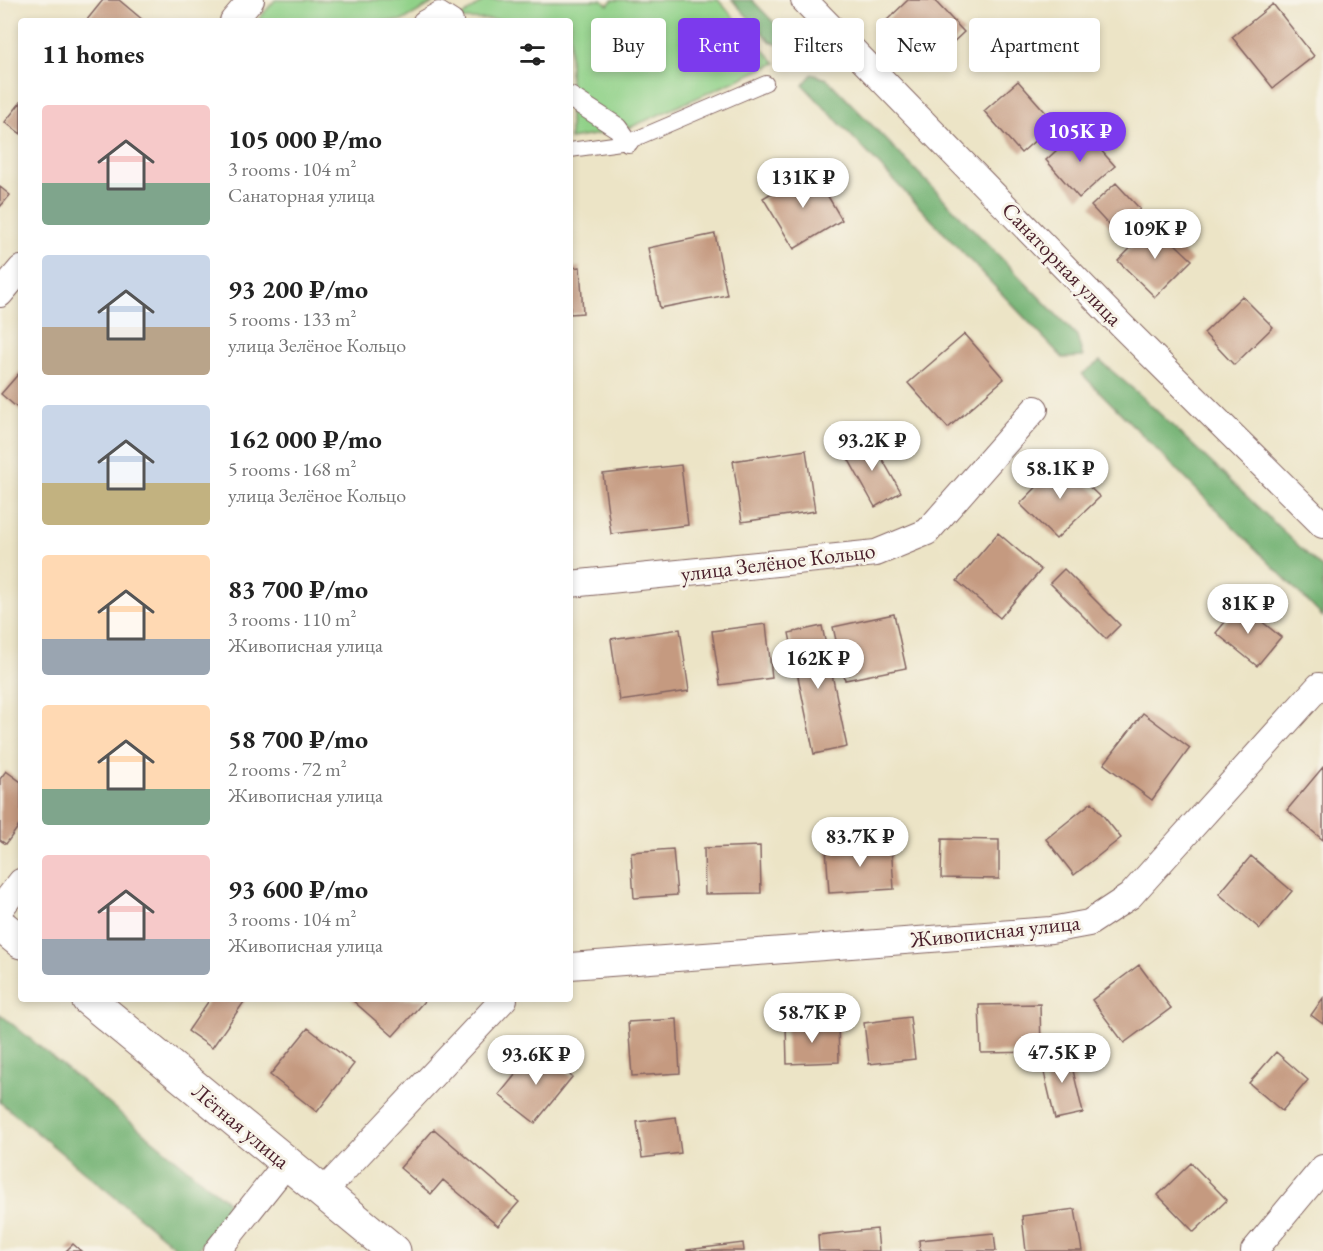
<!DOCTYPE html>
<html lang="en">
<head>
<meta charset="utf-8">
<style>
  body { margin:0; font-family:"EB Garamond",serif; background:#f6f6f6; color:#222; height:100vh; display:flex; flex-direction:column; font-size:22px; white-space:nowrap }
  * { box-sizing:border-box; margin:0 }
  p { font-size:20px; color:#767676 }
  .icon { flex:none; width:33px; height:33px; fill:none; stroke:currentColor; stroke-width:2; stroke-linecap:round; stroke-linejoin:round }
  .map { position:relative; flex:1; overflow:hidden }
  .drawer { position:absolute; left:18px; top:18px; width:555px; height:984px; display:flex; flex-direction:column; background:#fff; border-radius:6px; box-shadow:0 3px 9px #0003 }
  .drawer>* { flex:none }
  .top-card { position:absolute; left:591px; top:18px; width:570px; height:54px; display:flex; gap:12px }
  .price { position:absolute; translate:-50% -51px; padding:0 14px; border-radius:21px; background:#fff; color:#222; font-size:20px; line-height:39px; filter:drop-shadow(0 2px 3px #0008) }
  .price::after { content:''; position:absolute; left:50%; top:36px; width:18px; height:14px; margin-left:-9px; background:inherit; clip-path:polygon(0 0,100% 0,50% 100%) }
  .price.current { background:#7c3aed; color:#fff }
  ul { padding:0; list-style:none }
  li { display:flex; align-items:center; gap:18px; height:150px; padding:0 24px }
  li span { display:grid; place-items:center; flex:none; width:168px; height:120px; border-radius:6px; color:#555 }
  li>.icon { margin-inline-start:auto }
  span .icon { width:72px; height:72px; fill:#fffc; stroke-width:1 }
  li b { font-size:26px }
  h2 { display:flex; justify-content:space-between; align-items:center; height:72px; padding:0 24px; font-size:26px }
  .chip { padding:0 21px; border-radius:6px; background:#fff; box-shadow:0 3px 9px #0003; font-size:21px; line-height:54px }
  .chip.current { background:#7c3aed; color:#fff }
  .map>svg:first-child { display:block }
  .green { fill:#90d188; stroke:#6d785a; stroke-width:1.5 }
  .forest { fill:#74b374; stroke:#5f6950; stroke-width:1.5 }
  .building { fill:#c59a80 }
  .lines { fill:none; stroke-linecap:round; stroke-linejoin:round }
  .service-casing { stroke:#836461; stroke-width:16 }
  .pedestrian-casing { stroke:#836461; stroke-width:22 }
  .minor-casing { stroke:#836461; stroke-width:28 }
  .tertiary-casing { stroke:#836461; stroke-width:35 }
  .service { stroke:#fff; stroke-width:14 }
  .pedestrian { stroke:#fff; stroke-width:20 }
  .minor { stroke:#fff; stroke-width:26 }
  .tertiary { stroke:#fff; stroke-width:33 }
  .labels { text-anchor:middle; dominant-baseline:central; stroke-width:6; stroke-linejoin:round; paint-order:stroke }
  .street-label { font-size:22px; fill:#4a1f2b; stroke:#f7f3e8 }
</style>
</head>
<body>
<div class="map">
<svg width="1323" height="1251" viewBox="0 0 1323 1251">
  <rect width="100%" height="100%" fill="#f7f3e8"/>
  <filter id="ink" filterUnits="userSpaceOnUse"><feTurbulence type="fractalNoise" baseFrequency=".0167" numOctaves="2"/><feDisplacementMap in="SourceGraphic" scale="12" xChannelSelector="R" yChannelSelector="G"/><feConvolveMatrix kernelMatrix="1 2 1 2 8 2 1 2 1" color-interpolation-filters="sRGB"/></filter>
  <filter id="wash" filterUnits="userSpaceOnUse"><feTurbulence type="fractalNoise" baseFrequency=".008" numOctaves="4" result="noise"/><feDisplacementMap in="SourceGraphic" scale="24" xChannelSelector="R" yChannelSelector="G"/><feGaussianBlur stdDeviation="1.35" result="paint"/><feColorMatrix in="noise" values="0 0 0 0 0 0 0 0 0 0 0 0 0 0 0 0 0 1.4 0 .05"/><feComposite in="paint" operator="in"/></filter>
  <g filter="url(#wash)">
    <rect width="100%" height="100%" fill="#ece4c6"/>
    <!-- green -->
    <path class="green" d="M275 0H438L402 21H257Z
      M485 0H602L608 5 612 0H718L776 63 629 128 570 91V21L458 19Z
      M570 105 612 132 570 139Z"/>
    <!-- forest -->
    <path class="forest" d="M732 0H752L787 36 790 49 770 41Z
      M812 74 827 79 1077 336 1083 357 1063 358 803 85Z
      M1100 361 1139 394 1323 569V617L1082 374Z
      M0 1014 234 1207 197 1251H180L0 1102Z"/>
    <g id="blocks">
      <!-- building -->
      <path class="building" d="M103 0H119L144 21H86Z
        M908 0H934L964 32 929 65 887 20Z
        M1273 4 1314 56 1273 88 1232 37Z
        M1018 81 1055 123 1021 153 984 111Z
        M21 102V134L5 122Z
        M1081 128 1115 166 1079 198 1046 160Z
        M812 169 842 220 794 249 763 198Z
        M1116 183 1140 209 1115 232 1091 206Z
        M0 187 10 195 0 207Z
        M1154 224 1192 260 1155 297 1118 261Z
        M715 234 727 295 660 308 648 248Z
        M580 267 583 313 570 314V268Z
        M1242 296 1273 327 1234 365 1204 333Z
        M965 334 1004 379 948 428 908 383Z
        M21 371V411L1 394Z
        M869 436 901 492 875 507 844 451Z
        M806 450 815 511 742 522 733 461Z
        M1062 461 1100 497 1056 539 1020 504Z
        M681 465 688 525 611 534 603 474Z
        M998 533 1041 570 1000 618 957 581Z
        M1064 569 1120 625 1106 639 1050 583Z
        M1240 604 1281 637 1257 666 1216 633Z
        M894 614 906 668 845 680 833 627Z
        M766 624 772 678 720 685 712 631Z
        M822 626 847 747 814 754 789 633Z
        M680 629 689 691 620 701 611 639Z
        M1143 713 1190 748 1152 800 1104 764Z
        M1323 767V840L1287 810Z
        M6 771 21 782V823L6 844 0 840V779Z
        M1092 802 1121 838 1074 875 1046 839Z
        M942 839 999 840V879L941 878Z
        M891 844 894 889 829 893 826 848Z
        M760 846 761 893 705 894 704 848Z
        M673 849 677 895 634 898 631 852Z
        M1251 856 1292 891 1260 929 1219 894Z
        M1139 965 1171 1008 1124 1043 1092 1000Z
        M1323 998V1024L1311 1015Z
        M210 999H246L212 1048 188 1031Z
        M351 999H426L393 1036Z
        M1040 1004 1041 1052 981 1053 979 1005Z
        M910 1017 915 1059 869 1064 864 1023Z
        M677 1019 680 1073 632 1076 628 1022Z
        M838 1023 839 1062 787 1064 786 1025Z
        M308 1028 354 1064 317 1112 270 1075Z
        M536 1049 572 1077 535 1123 499 1095Z
        M1068 1049 1083 1113 1055 1119 1040 1055Z
        M1276 1052 1308 1080 1282 1111 1249 1083Z
        M676 1117 681 1153 642 1158 637 1122Z
        M434 1129 519 1202 498 1226 443 1180 431 1194 400 1168Z
        M1191 1163 1227 1200 1194 1232 1158 1195Z
        M1075 1209 1082 1251H1026L1022 1216Z
        M877 1229 879 1251H819L818 1235Z
        M994 1233 996 1251H920L919 1240Z
        M743 1243 744 1251H687V1250Z
        M73 1244 81 1251H66Z"/>
    </g>
  </g>
  <g filter="url(#ink)">
    <use href="#blocks" fill-opacity="0" stroke="#836461" stroke-width="1.5"/>
    <g class="lines">
      <defs>
        <path id="service" d="M570 150 628 142 766 83"/>
        <path id="pedestrian" d="M423 21 439 12 453 21
          M570 97 618 128 628 142"/>
        <path id="minor" d="M804 0 1123 327 1323 525
          M233 21 251 0
          M0 294 21 269
          M570 584 876 553 927 532 1035 409
          M0 909 21 882
          M570 966 1051 930 1089 923 1130 896 1319 686
          M324 1191 504 999
          M217 1251 286 1164
          M1254 1251 1323 1168"/>
        <path id="tertiary" d="M0 925 21 942
          M88 999 394 1251"/>
      </defs>
      <!-- service casing -->
      <use href="#service" class="service-casing"/>
      <!-- pedestrian casing -->
      <use href="#pedestrian" class="pedestrian-casing"/>
      <!-- minor casing -->
      <use href="#minor" class="minor-casing"/>
      <!-- tertiary casing -->
      <use href="#tertiary" class="tertiary-casing"/>
      <!-- service -->
      <use href="#service" class="service"/>
      <!-- pedestrian -->
      <use href="#pedestrian" class="pedestrian"/>
      <!-- minor -->
      <use href="#minor" class="minor"/>
      <!-- tertiary -->
      <use href="#tertiary" class="tertiary"/>
    </g>
  </g>
  <g class="labels">
    <!-- street labels -->
    <g class="street-label">
      <text transform="translate(1062 264) rotate(46)">Санаторная улица</text>
      <text transform="translate(778 562) rotate(-7)">улица Зелёное Кольцо</text>
      <text transform="translate(995 931) rotate(-6)">Живописная улица</text>
      <text transform="translate(241 1126) rotate(40)">Лётная улица</text>
    </g>
  </g>
</svg>
<b class="price current" style="left:1080px;top:163px">105K ₽</b>
<b class="price" style="left:803px;top:209px">131K ₽</b>
<b class="price" style="left:1155px;top:260px">109K ₽</b>
<b class="price" style="left:872px;top:472px">93.2K ₽</b>
<b class="price" style="left:1060px;top:500px">58.1K ₽</b>
<b class="price" style="left:1248px;top:635px">81K ₽</b>
<b class="price" style="left:818px;top:690px">162K ₽</b>
<b class="price" style="left:860px;top:868px">83.7K ₽</b>
<b class="price" style="left:812px;top:1044px">58.7K ₽</b>
<b class="price" style="left:1062px;top:1084px">47.5K ₽</b>
<b class="price" style="left:536px;top:1086px">93.6K ₽</b>
<div class="top-card">
<a class="chip">Buy</a>
<a class="chip current">Rent</a>
<a class="chip">Filters</a>
<a class="chip">New</a>
<a class="chip">Apartment</a>
</div>
<section class="drawer">
<h2>11 homes<svg class="icon" aria-label="filters" viewBox="0 0 24 24"><path d="M4 7h16M4 17h16"/><circle cx="9" cy="7" r="2"/><circle cx="15" cy="17" r="2"/></svg></h2>
<ul>
<li><span style="background:linear-gradient(#f6c9c9 65%,#7fa58c 0)"><svg class="icon" aria-label="home" viewBox="0 0 24 24"><path d="M3 11l9-7 9 7M6 9v11h12V9"/></svg></span><div><b>105 000 ₽/mo</b><p>3 rooms · 104 m²</p><p>Санаторная улица</p></div></li>
<li><span style="background:linear-gradient(#c9d6e8 60%,#b9a48a 0)"><svg class="icon" aria-label="home" viewBox="0 0 24 24"><path d="M3 11l9-7 9 7M6 9v11h12V9"/></svg></span><div><b>93 200 ₽/mo</b><p>5 rooms · 133 m²</p><p>улица Зелёное Кольцо</p></div></li>
<li><span style="background:linear-gradient(#c9d6e8 65%,#c2b280 0)"><svg class="icon" aria-label="home" viewBox="0 0 24 24"><path d="M3 11l9-7 9 7M6 9v11h12V9"/></svg></span><div><b>162 000 ₽/mo</b><p>5 rooms · 168 m²</p><p>улица Зелёное Кольцо</p></div></li>
<li><span style="background:linear-gradient(#ffd9b3 70%,#9aa5b1 0)"><svg class="icon" aria-label="home" viewBox="0 0 24 24"><path d="M3 11l9-7 9 7M6 9v11h12V9"/></svg></span><div><b>83 700 ₽/mo</b><p>3 rooms · 110 m²</p><p>Живописная улица</p></div></li>
<li><span style="background:linear-gradient(#ffd9b3 70%,#7fa58c 0)"><svg class="icon" aria-label="home" viewBox="0 0 24 24"><path d="M3 11l9-7 9 7M6 9v11h12V9"/></svg></span><div><b>58 700 ₽/mo</b><p>2 rooms · 72 m²</p><p>Живописная улица</p></div></li>
<li><span style="background:linear-gradient(#f6c9c9 70%,#9aa5b1 0)"><svg class="icon" aria-label="home" viewBox="0 0 24 24"><path d="M3 11l9-7 9 7M6 9v11h12V9"/></svg></span><div><b>93 600 ₽/mo</b><p>3 rooms · 104 m²</p><p>Живописная улица</p></div></li>
</ul>
</section>
</div>
</body>
</html>
